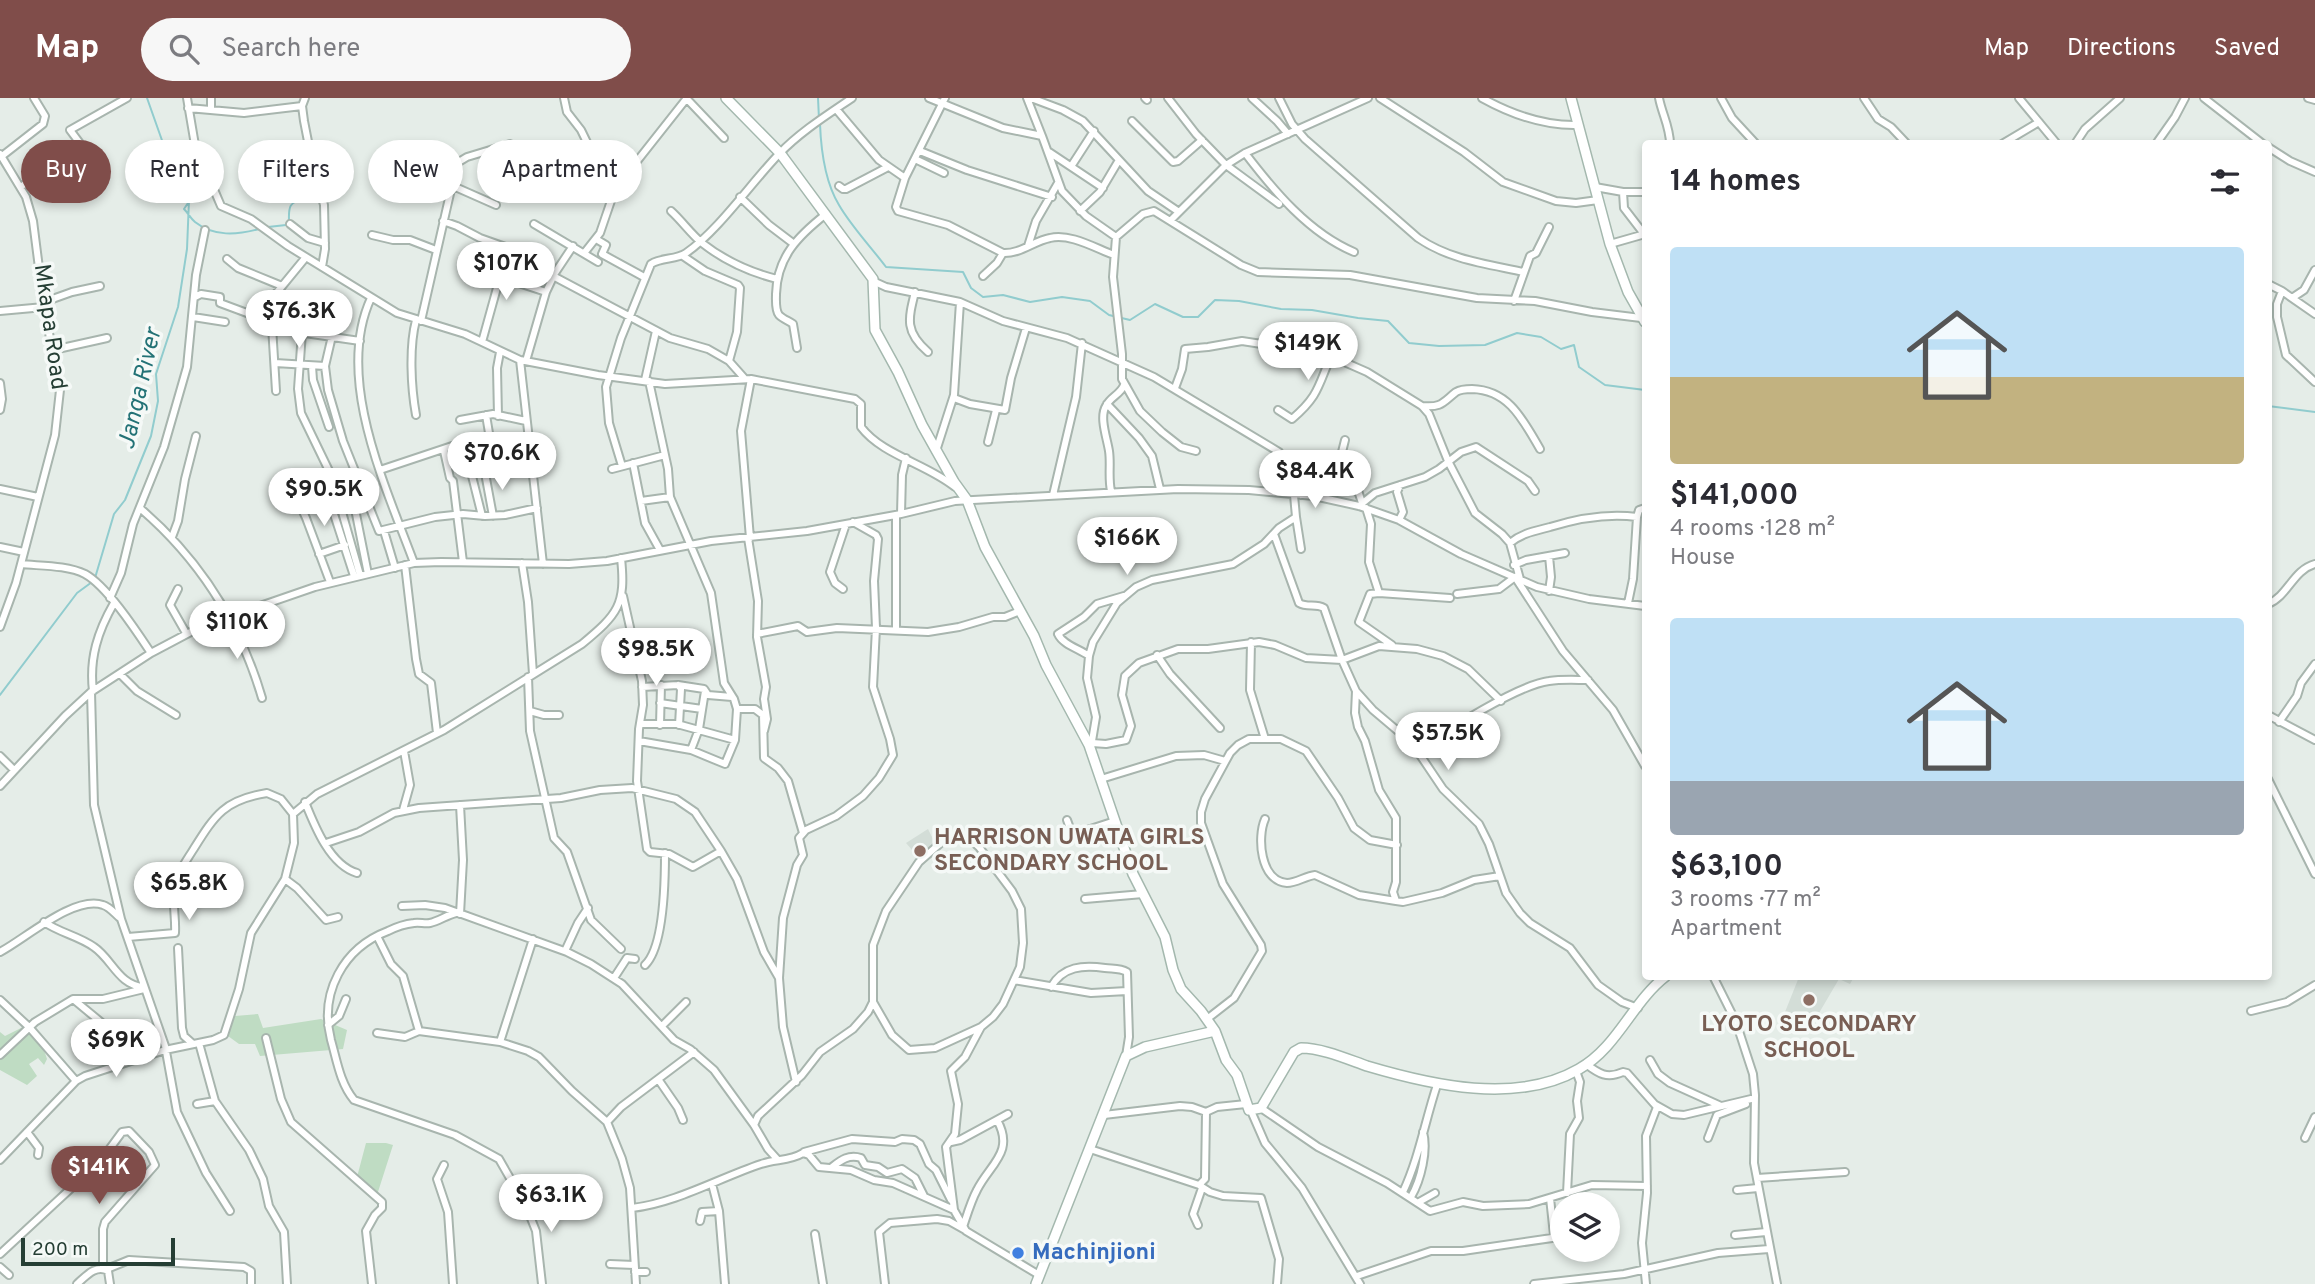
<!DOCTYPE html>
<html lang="en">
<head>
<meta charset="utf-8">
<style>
  body { margin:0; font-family:Overpass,sans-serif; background:#f7f7f7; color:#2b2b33; height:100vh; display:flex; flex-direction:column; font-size:26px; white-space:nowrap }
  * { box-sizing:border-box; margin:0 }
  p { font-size:23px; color:#7c7c81 }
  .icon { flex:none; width:38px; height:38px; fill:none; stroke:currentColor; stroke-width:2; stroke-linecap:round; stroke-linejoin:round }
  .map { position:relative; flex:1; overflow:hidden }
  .side { position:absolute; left:1642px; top:42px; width:630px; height:840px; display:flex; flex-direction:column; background:#fff; border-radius:7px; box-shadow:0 4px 10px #0003 }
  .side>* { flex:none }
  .banner { position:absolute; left:21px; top:42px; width:665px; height:63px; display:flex; gap:14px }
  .fabs { position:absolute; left:1550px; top:1094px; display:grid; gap:14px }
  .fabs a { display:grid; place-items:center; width:70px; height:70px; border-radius:50%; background:#fff; box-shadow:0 4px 10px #0003; font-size:35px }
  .scale { position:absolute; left:21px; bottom:18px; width:154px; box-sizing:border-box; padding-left:7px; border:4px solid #253e34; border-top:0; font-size:19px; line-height:24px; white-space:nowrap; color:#253e34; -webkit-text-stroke:5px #f5f9f7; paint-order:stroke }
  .price { position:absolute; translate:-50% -60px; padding:0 16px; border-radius:24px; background:#fff; color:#222; font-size:23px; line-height:46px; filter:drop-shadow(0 2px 4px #0008) }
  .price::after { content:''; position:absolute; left:50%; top:42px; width:21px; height:16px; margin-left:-10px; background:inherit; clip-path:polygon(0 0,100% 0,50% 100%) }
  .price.active { background:#804d4a; color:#fff }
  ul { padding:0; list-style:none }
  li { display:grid; align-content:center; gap:14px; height:371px; padding:0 28px }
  li span { display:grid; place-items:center; height:217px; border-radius:7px; color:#555 }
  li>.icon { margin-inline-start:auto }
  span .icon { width:126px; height:126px; fill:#fffc; stroke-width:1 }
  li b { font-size:30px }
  h2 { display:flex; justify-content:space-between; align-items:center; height:84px; padding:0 28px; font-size:30px }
  .pill { padding:0 24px; border-radius:32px; background:#fff; box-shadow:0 4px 10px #0003; font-size:24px; line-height:63px }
  .pill.active { background:#804d4a; color:#fff }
  header { display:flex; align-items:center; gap:42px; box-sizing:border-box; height:98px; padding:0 35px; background:#804d4a; color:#fff }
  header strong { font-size:33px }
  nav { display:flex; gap:38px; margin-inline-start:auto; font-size:24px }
  .search { width:490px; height:63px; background:#f7f7f7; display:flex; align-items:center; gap:18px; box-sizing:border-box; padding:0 24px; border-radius:38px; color:#7c7c81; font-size:26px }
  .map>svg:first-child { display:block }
  .built { fill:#d3ddd7 }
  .green { fill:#bfdcc3 }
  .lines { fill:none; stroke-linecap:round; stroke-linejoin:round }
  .stream { stroke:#91ccce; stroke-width:2 }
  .street-casing { stroke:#a8b5ae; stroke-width:10 }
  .secondary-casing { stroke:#a4b8ae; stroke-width:12 }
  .street { stroke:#fff; stroke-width:6 }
  .secondary { stroke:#fff; stroke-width:9 }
  .education-dot { fill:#8d6e63; stroke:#f5f9f7; stroke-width:2.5 }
  .shop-dot { fill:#3f7fe0; stroke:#f5f9f7; stroke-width:2.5 }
  .labels { text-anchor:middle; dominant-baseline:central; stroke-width:7; stroke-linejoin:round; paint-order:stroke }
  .street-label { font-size:23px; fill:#253e34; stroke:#f5f9f7 }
  .education-label { font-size:23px; font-weight:bold; fill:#785e54; stroke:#f5f9f7; text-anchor:start }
  .shop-label { font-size:23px; font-weight:bold; fill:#366cbe; stroke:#f5f9f7; text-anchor:start }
  .water-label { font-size:24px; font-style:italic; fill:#237276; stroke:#f5f9f7 }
</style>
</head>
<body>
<header>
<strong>Map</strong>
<div class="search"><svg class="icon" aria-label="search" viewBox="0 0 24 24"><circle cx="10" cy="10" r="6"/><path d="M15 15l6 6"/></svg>Search here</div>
<nav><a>Map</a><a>Directions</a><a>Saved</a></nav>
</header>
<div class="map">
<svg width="2315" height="1186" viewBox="0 0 2315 1186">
  <rect width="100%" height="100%" fill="#e5ede8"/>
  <!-- built -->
  <path class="built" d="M928 731 935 745 920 761 906 745Z
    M1799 879V878L1854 879 1850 886 1839 881 1812 927 1785 914Z"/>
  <!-- green -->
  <path class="green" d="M430 57 456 62 453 76 427 71Z
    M258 916 263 930 321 921 347 932 343 951 260 958 255 946H239L228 938 235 918Z
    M23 929 41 943 47 961 44 967 38 960 29 966 37 978 27 987 0 972V934L5 938Z
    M366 1045H386L393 1047 377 1097 357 1079Z"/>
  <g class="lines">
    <!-- stream -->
    <path class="stream" d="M147 0 164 48
      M818 0 819 21
      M820 26C821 52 825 84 839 107 851 128 871 149 886 169L963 174 971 190 983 199 1003 197 1030 204 1062 199 1090 203 1109 217 1130 222 1155 206 1183 219H1198L1215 202 1239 203 1281 211 1312 212 1358 220 1388 223 1409 245 1439 248 1485 247 1517 235 1541 239 1561 251 1574 247 1579 269 1605 287 1645 292
      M320 82 325 73 335 68 337 63
      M188 105 184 111C188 115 190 120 195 124 214 139 237 137 259 131
      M289 122C288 98 297 108 308 94 311 91 312 87 315 84
      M268 129 286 127
      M2268 308 2315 314
      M95 480 114 416 125 402 151 338 158 303 156 276 178 209 187 151 189 102 168 68 165 53
      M0 597 77 495 92 484"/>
    <defs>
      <path id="street" d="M187 0 195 47 221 108 251 121 288 148 397 215 465 236 520 262 598 277 665 286 751 281 855 301 861 306V329C882 357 927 366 955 389
        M305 0 302 8 304 23 312 64 324 107 325 151 322 169
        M564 0 567 14 581 32 596 63 619 86
        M929 0 1003 30 1042 38 1062 93 1086 118 1116 139 1143 116 1154 113 1241 167 1258 174 1350 177 1477 200 1535 203 1592 214 1641 220
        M945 0 905 80 896 109 898 113 948 127 1003 155C1020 156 1034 143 1050 140 1070 135 1095 150 1114 157
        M1027 0 1042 38
        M1031 0 1063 12 1083 23 1148 93 1179 114
        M1145 0 1147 2
        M1168 0 1196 36 1226 67 1279 106
        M1252 0 1277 23 1288 36
        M1279 0 1292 26 1305 41 1418 140C1450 162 1487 166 1524 174
        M1380 0 1464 54 1503 84 1556 103 1576 105 1598 102
        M1482 0C1511 16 1546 28 1578 27
        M1659 0C1662 16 1670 29 1670 46
        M1721 0 1732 20 1756 46
        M1864 0 1878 21 1891 29 1907 46
        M2019 0 2057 46
        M2204 0 2263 46
        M2308 0 2315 2
        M687 1 724 40
        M188 10 244 15 302 8
        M211 11V0
        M836 11 879 62 905 80
        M1132 23 1173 64 1178 63 1202 42
        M2002 46 2039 24
        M2075 46 2085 31 2120 0
        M2156 46 2175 19 2185 0
        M2268 49 2290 63 2315 74
        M152 51H168L197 55
        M920 53 967 72 1052 99
        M1049 54 1103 90
        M1245 55C1274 93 1309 135 1354 154
        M0 56 26 99 33 123 44 209 60 292 55 337 16 485 0 529
        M2 58 43 26 45 18 34 0
        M915 61 944 75
        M1072 67 1094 33
        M411 77 453 88 496 107
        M839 88 843 91H846L888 69
        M20 89 85 52 70 32 127 0
        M1595 89 1623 94H1645
        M1623 94 1624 110 1644 136
        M740 99 769 127 794 146
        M671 113C682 123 691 136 702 145 725 163 749 174 777 181
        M1080 113 1100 94 1119 62
        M443 123 457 128 480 140 511 151 555 175
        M1170 123 1226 67 1245 55 1368 0
        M290 126 308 140 325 145
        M534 126 598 164
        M372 137 393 142H410L436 152
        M1116 139 1113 179 1122 256V281L1140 313 1162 334 1181 349 1196 353
        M596 141 606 147 602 156 644 179
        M1610 146 1645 136
        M1028 148 1036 123 1058 85
        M585 154 600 135 614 94 619 86 687 0
        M683 158 705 173 738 187 740 190 737 234 729 263
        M227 161 238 170 282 188
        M553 178 670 240 708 251 729 263 745 281
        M983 178 997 165 1003 155
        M875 184 886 189 960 204 1003 223 1067 240 1154 279 1279 354 1301 397
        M2268 186 2282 193 2315 216
        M2282 193 2277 206V219L2286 257 2315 284
        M915 194C908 222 905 234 928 254
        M195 199 201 196 220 199V205L255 218 277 231 360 243
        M371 200C334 280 386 389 414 465
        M2292 200 2304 192 2315 172
        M1514 203 1530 158 1536 155 1549 129
        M44 204 72 194 100 188
        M0 213 44 209
        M193 219 225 224
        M416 222C409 249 411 289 416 317
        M421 223 457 65 467 59 510 46 513 51 511 70
        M267 224 272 219 271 206 274 198 306 159
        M272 228 276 293
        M302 234 298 291 301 315 332 379 360 477
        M332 238 325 268 328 292 343 343 379 433 435 419 463 416 485 418 505 417 537 410
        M482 244 500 179 546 194
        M797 250 793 226C789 223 783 221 779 217 775 212 776 202 776 196 777 159 798 138 826 116
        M53 252 107 240
        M520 262 543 466
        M526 263 546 194 555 175 573 148
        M275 265 325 268
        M312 268 313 282 329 329
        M645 282 656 233
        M0 285 2 301 0 312
        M1175 290 1182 271 1185 251 1208 249 1242 243 1326 256 1367 274 1422 308 1429 316 1448 363 1475 415 1502 436 1510 445 1520 481
        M954 300 970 306 1005 312 1011 280 1026 230
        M1107 306 1139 340 1152 358 1160 391
        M1422 308C1442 310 1443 304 1456 294 1461 291 1467 291 1472 291 1509 292 1523 322 1540 351
        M1278 312 1292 321C1319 298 1318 288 1331 258
        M498 318 497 270 500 254
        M460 322 493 316 526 323
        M1345 342 1342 354 1353 377 1362 405
        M988 344 996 312
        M464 346 482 418
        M444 353 450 380 453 383 463 464
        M936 353 954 297 960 204
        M633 365 645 425 660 452
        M622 368 609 325 606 289 621 240 651 166C662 159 676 162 686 155 718 133 751 85 779 56 800 34 827 17 852 0
        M612 371 665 357
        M380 372 452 348 490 341 486 317
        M485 375 493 418
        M290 385 306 420 330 484
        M347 387 354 406 368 476
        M0 391 38 399
        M1111 393C1108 379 1111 366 1109 353 1107 340 1099 319 1106 308 1110 299 1121 296 1124 287
        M1053 397 1076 299 1082 245
        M641 403 670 399
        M1359 408 1375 395 1425 379 1439 371 1461 354 1476 349 1528 383 1535 393
        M332 410 354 478
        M1366 410 1371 426 1369 464 1379 495 1450 500
        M141 411C200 462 240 525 262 600
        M901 416 902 377 906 360
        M896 417V531
        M1296 419 1301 451
        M1399 422 1403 414 1397 394 1400 387
        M384 433 395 470
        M1274 436 1299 505C1307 510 1316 505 1324 510L1342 562 1356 593 1373 612 1412 645 1443 691 1479 726 1489 746 1506 795 1520 815 1530 825 1570 850 1598 887 1622 904 1638 910
        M172 439 178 423 185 381 196 338
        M748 440 758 503 757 539 766 589 764 601 767 621 764 633
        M750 440 741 333 751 281
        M1510 445C1522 435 1535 433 1550 429 1579 420 1607 415 1637 419
        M0 449 24 454
        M319 456 345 447
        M1549 458 1551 479 1549 493
        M522 465 528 504 533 576
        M21 466C40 468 67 467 85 476 107 488 137 534 151 555
        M405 467 416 561 419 576 431 585 437 635
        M1514 467 1526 462 1565 455
        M178 491 170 507 186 535
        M843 491 835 485 830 474 846 426
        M1379 495 1370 496 1359 524 1392 547
        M1457 496 1499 491 1515 479 1563 553 1613 612 1645 668
        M623 498 642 583 643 607 639 631 637 683 647 751 650 754 669 756 693 769 721 753
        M110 500 121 475 133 426 164 349 187 269 196 177 205 132
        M1628 505 1633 481 1637 419 1639 412 1645 410
        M2268 506C2288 498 2293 472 2315 466
        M757 536 798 528 807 534 837 530 928 534 959 529 993 519H1005L1020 513
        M1251 544 1250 592 1265 641
        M1157 557 1170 576 1220 630
        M1089 558C1080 551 1063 547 1058 536L1084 519 1097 506 1124 498
        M120 576 137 593 176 617
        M528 579 530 633 554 740 567 754 591 822 621 851
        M678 587 681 591 679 627
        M642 589 678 587 704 591 708 597 732 599
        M93 593C89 560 98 533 114 505
        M1356 593 1355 615 1358 629 1365 643 1379 692 1396 720V784L1393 794 1396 803 1403 804 1442 795 1474 782 1500 778
        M91 594 94 707 121 821 165 948 177 1014 206 1075 230 1113
        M660 605 702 611
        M737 611H755L763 617 764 660 778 670 788 683 803 735
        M530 613 544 617H559
        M2268 617 2315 642
        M2279 624 2297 598 2301 585 2315 566
        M640 626H677L735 642
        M660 627 661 587
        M639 643 691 652 725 666 735 642 737 611 734 601 724 585 711 495 670 399 668 371 649 283
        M1092 645 1106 646 1126 642 1131 628 1122 597 1125 578 1139 565 1178 551H1208L1259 544 1275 547 1306 560 1342 562 1379 548 1417 551 1443 558 1468 571 1501 603
        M1091 649 1096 619 1087 580 1089 558 1093 544 1117 505 1136 489 1152 482 1233 466 1264 446 1279 430 1296 419 1294 397
        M691 652 699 631 705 593
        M1418 653C1445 633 1518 587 1549 583 1562 581 1576 582 1588 582
        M0 658 14 672
        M1101 681 1176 658 1204 657 1225 663
        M2268 681 2315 776
        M0 688 65 618 91 594 151 555 202 528 315 489 414 465 441 464 569 466 607 463 711 443 807 433 901 416 955 403 1178 391 1249 392 1314 398 1359 408 1399 422 1461 456 1537 489 1589 501 1645 508
        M305 704C315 729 330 767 357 775
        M403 712 410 687 404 653
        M1265 721C1257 739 1260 783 1287 785 1296 785 1306 778 1315 777L1359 797 1396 803
        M1067 722 1071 733 1075 736 1115 723
        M326 745 359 734 394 715 419 710 561 700 600 692 632 690 676 701 695 714 721 753 737 781 764 854 779 880
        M285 781 297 790 326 822 338 819
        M1085 801 1143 796
        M402 808 425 807 445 810 567 854 591 866 622 886 674 942 690 951 714 972 754 1027 768 1051 777 1061
        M456 815C447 817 439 823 430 825 425 826 419 824 414 825 405 826 396 829 388 833 343 850 319 895 331 942 337 963 340 985 354 1002L455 1037 499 1061 526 1108 536 1133 542 1186
        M460 816 463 762 460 707
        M44 824C60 835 79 838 94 849 112 861 119 888 144 889
        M377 838 391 866 403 878 419 933 500 944 528 953 539 959 572 993 607 1024 622 1061 630 1090 636 1186
        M128 839 175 835C176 820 172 806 175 791 177 775 185 765 193 752 215 717 224 702 267 695L281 701 293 716
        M178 850 182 930 184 938 193 946
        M565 853 578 825 588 810
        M0 854C25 841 74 797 103 807 110 809 115 816 120 820
        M645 867C664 849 665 782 665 755
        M1713 878 1736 924 1753 976 1755 997 1754 1065 1777 1186
        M614 880 627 860 635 861
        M1014 882 1091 895 1127 893
        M1051 889C1063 868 1083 867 1105 870 1113 871 1120 870 1127 874L1129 939 1126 958
        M74 901H103L144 891
        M0 902 29 929 76 983
        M873 904 892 937 909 952 935 950 981 929
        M2251 913 2287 904 2315 887
        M1207 921 1234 900 1262 853 1261 847 1223 786 1201 725V714L1205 701 1230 655 1238 647 1249 641H1281L1306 653 1338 700 1354 730 1370 742 1397 747
        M328 927 339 918 346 901
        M662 928 686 904
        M377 935 405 939 419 933
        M266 940 281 1001 291 1024 382 1104V1110L375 1117 366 1133 372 1186
        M500 944 533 841
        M199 945 215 1003 249 1052 263 1081 269 1108 284 1134 287 1186
        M0 957 35 924 73 901 102 925
        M1650 962 1658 976 1670 985 1721 1008
        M1586 966C1599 976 1607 981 1623 974L1627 975 1657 1009 1646 1038 1647 1095 1642 1145 1646 1186
        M658 981 678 1010 683 1022
        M796 984 783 929 779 880 783 820 797 767 803 757 799 740 806 732 836 718 863 698 879 680 893 657 890 641 873 589 876 530 874 483 878 441 876 437 853 424
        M197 1006 215 1003
        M1656 1007 1672 1016 1684 1017 1751 1001
        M1261 1010 1318 1049 1387 1085 1430 1113 1463 1104 1483 1108 1529 1106 1592 1087 1647 1088
        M1251 1013 1265 1045 1302 1090 1360 1186
        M1104 1017 1180 1008 1192 1009 1206 1014 1217 1009 1246 1006
        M607 1024 621 1009 694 954
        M754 1027 758 1018 802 977 820 954 853 931 868 914 873 904V847L886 813 919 764 944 742 951 738H960L971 742 979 749 1012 793 1021 811 1023 845 1020 869 1003 906 993 919 981 929 965 959 951 973 958 1006 955 1036 946 1049 954 1112 966 1133 1039 1177
        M27 1034 39 1050 38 1057
        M1708 1040 1717 1017 1746 1006
        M2305 1040 2315 1019
        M951 1044 960 1042 1008 1016
        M1090 1051 1199 1087 1205 1081 1206 1014
        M804 1054 852 1041 895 1044 902 1041 914 1042 920 1046 929 1066 936 1072 951 1102
        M0 1062 76 983 85 978 165 952 213 942 224 937 239 891 251 835 285 781 294 745 293 716 317 696 444 632 582 546C618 516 626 507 621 460
        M444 1067 437 1081 448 1114 453 1186
        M832 1069C841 1062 849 1056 861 1060L865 1067 878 1069 887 1075 902 1071 915 1080 924 1098
        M1757 1080 1845 1074
        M712 1086 719 1113 725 1186
        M1199 1087 1210 1094 1223 1098 1261 1100 1279 1161 1277 1186
        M1737 1092 1758 1090
        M1403 1094C1419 1060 1425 1023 1437 987
        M1567 1095 1570 1036 1579 1020 1577 1003 1580 984 1576 973
        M1411 1099C1421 1082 1428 1052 1423 1034
        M1419 1104 1435 1095
        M632 1110C676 1105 719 1080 761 1066 775 1061 790 1063 803 1055L809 1057 819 1069 851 1072 874 1082 893 1085 954 1112
        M700 1123 702 1114 719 1113
        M1198 1127 1193 1116 1202 1090
        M963 1129C967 1117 971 1103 977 1092 990 1066 1015 1054 997 1022
        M815 1136 823 1186
        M1735 1137 1766 1134
        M0 1156 81 1081 108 1053 122 1034 129 1033 149 1054 155 1067 105 1124 103 1131V1170
        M610 1166 634 1167
        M0 1169 9 1177
        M107 1171 129 1162 244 1169 251 1173V1186
        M635 1174H646
        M1357 1178 1431 1153H1463L1552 1140 1554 1137 1550 1100
        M77 1186C86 1178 96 1166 108 1173L110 1186
        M885 1186 879 1134 890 1125 937 1121 949 1123 965 1132
        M1534 1186 1624 1176 1718 1155 1769 1151"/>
      <path id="secondary" d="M726 0 780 55 873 181 875 232 898 274 922 327 954 384 967 402 985 449 1034 538 1046 567 1089 647 1133 776 1165 839 1173 872 1181 891 1201 913 1215 933 1226 962 1237 977 1249 1012 1261 1010 1294 954 1301 950C1322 950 1347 961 1367 968 1431 987 1517 1007 1579 971 1618 949 1632 904 1666 878
        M1571 0 1610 146 1628 194 1645 224
        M1036 1186 1126 958 1145 949 1215 933"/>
    </defs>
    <!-- street casing -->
    <use href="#street" class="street-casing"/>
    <!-- secondary casing -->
    <use href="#secondary" class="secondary-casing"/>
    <!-- street -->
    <use href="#street" class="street"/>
    <!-- secondary -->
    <use href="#secondary" class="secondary"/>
  </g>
  <!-- markers -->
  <g class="education-dot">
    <circle cx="920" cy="753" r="7"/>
    <circle cx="1809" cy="902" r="7"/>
  </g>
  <circle class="shop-dot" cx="1018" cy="1155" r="7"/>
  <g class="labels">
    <!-- street labels -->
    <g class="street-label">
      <text transform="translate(49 229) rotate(82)">Mkapa Road</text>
    </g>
    <!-- education labels -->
    <g class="education-label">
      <text x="934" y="740">HARRISON UWATA GIRLS<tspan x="934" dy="26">SECONDARY SCHOOL</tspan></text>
      <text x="1809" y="927" text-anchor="middle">LYOTO SECONDARY<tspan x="1809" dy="26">SCHOOL</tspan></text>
    </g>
    <!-- shop labels -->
    <g class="shop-label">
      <text x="1032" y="1155">Machinjioni</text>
    </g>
    <!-- water labels -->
    <g class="water-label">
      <text transform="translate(141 291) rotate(-77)">Janga River</text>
    </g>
  </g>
</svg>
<div class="fabs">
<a><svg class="icon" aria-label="layers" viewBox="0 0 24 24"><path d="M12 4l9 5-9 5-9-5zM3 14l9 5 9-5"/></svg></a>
</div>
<div class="scale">200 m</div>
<b class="price" style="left:506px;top:204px">$107K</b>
<b class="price" style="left:299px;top:252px">$76.3K</b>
<b class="price" style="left:1308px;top:284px">$149K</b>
<b class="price" style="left:502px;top:394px">$70.6K</b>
<b class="price" style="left:1315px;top:412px">$84.4K</b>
<b class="price" style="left:324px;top:430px">$90.5K</b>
<b class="price" style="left:1127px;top:479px">$166K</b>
<b class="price" style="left:237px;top:563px">$110K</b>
<b class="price" style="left:656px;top:590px">$98.5K</b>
<b class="price" style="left:1448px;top:674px">$57.5K</b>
<b class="price" style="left:189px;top:824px">$65.8K</b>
<b class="price" style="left:116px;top:981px">$69K</b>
<b class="price active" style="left:99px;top:1108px">$141K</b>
<b class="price" style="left:551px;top:1136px">$63.1K</b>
<div class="banner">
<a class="pill active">Buy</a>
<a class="pill">Rent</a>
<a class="pill">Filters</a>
<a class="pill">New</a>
<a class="pill">Apartment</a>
</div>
<section class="side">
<h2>14 homes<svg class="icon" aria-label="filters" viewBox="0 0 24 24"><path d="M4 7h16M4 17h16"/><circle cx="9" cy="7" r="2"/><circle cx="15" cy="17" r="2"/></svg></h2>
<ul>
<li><span style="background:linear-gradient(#bfe0f5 60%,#c2b280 0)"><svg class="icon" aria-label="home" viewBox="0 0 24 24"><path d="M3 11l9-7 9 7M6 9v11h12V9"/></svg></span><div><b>$141,000</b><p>4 rooms · 128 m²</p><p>House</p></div></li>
<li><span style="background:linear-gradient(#bfe0f5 75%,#9aa5b1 0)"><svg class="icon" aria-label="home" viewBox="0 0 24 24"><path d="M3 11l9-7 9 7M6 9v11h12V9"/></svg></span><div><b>$63,100</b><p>3 rooms · 77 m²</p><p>Apartment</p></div></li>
</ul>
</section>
</div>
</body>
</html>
